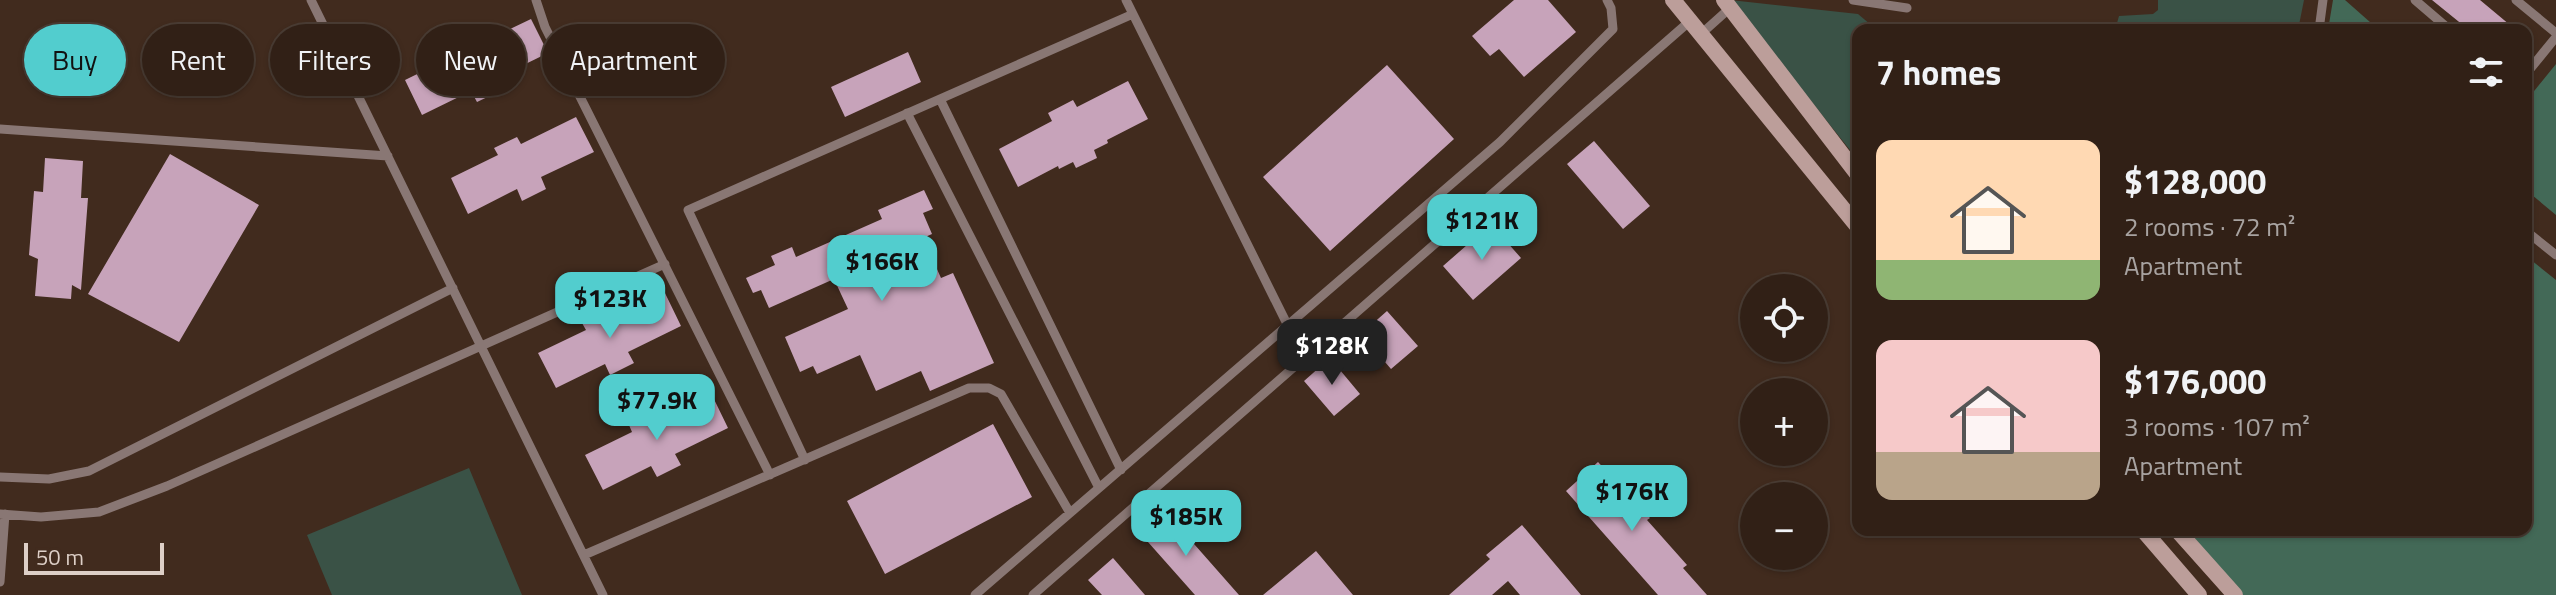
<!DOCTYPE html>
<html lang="en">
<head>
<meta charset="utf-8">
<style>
  body { margin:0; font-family:"Titillium Web",sans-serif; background:#3d2d23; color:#f1f3f6; height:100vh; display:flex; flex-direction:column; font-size:30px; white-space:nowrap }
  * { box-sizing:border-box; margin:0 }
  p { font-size:26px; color:#a8a3a1 }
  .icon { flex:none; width:44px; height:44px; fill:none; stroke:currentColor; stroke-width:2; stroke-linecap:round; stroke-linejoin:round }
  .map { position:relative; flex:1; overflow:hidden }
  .side { position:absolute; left:1852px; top:24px; width:680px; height:512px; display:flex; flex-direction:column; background:#312016; border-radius:16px; box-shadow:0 2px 6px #0004,0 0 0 2px #4c3e35 }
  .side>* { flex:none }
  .top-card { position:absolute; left:24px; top:24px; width:760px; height:72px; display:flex; gap:16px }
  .fabs { position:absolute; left:1740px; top:274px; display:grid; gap:16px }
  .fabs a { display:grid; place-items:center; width:88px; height:88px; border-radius:50%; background:#312016; box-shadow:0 2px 6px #0004,0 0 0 2px #4c3e35; font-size:40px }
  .scale { position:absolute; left:24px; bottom:20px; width:140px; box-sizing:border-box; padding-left:8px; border:4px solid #ddcfc7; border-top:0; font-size:22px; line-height:28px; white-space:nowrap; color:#ddcfc7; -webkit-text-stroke:6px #412b1e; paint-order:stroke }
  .price { position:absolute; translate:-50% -68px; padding:0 18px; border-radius:16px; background:#52cdce; color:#111; font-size:26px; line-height:52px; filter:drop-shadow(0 2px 4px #0008) }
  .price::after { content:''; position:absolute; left:50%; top:48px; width:24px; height:18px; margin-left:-12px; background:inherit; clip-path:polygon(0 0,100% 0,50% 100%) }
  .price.active { background:#222; color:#fff }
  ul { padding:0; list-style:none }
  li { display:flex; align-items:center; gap:24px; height:200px; padding:0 24px }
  li span { display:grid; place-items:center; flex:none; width:224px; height:160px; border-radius:16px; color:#555 }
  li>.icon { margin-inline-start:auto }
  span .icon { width:96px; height:96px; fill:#fffc; stroke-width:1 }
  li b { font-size:34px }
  h2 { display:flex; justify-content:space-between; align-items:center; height:96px; padding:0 24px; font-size:34px }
  .pill { padding:0 28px; border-radius:36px; background:#312016; box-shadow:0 2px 6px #0004,0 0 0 2px #4c3e35; font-size:28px; line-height:72px }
  .pill.active { background:#52cdce; color:#111 }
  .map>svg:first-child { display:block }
  .green { fill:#3a5246 }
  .forest { fill:#436957 }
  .building { fill:#c7a3ba }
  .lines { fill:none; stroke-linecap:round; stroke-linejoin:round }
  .lane { stroke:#897774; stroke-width:9 }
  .secondary { stroke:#bc9e9a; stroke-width:16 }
</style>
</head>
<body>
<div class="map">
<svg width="2556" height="595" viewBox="0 0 2556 595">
  <rect width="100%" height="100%" fill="#412b1e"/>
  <!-- green -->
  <path class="green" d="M1730 0 1858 14 1877 30H1858V160Z
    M2158 0H2304L2298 30H2115L2119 16 2153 14 2158 10Z
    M469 468 522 595H332L307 535Z"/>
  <!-- forest -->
  <path class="forest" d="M2333 0H2345L2379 30H2328Z
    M2556 64V215L2526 190V101Z
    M2526 256 2556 280V595H2243L2190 533 2191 530H2526Z"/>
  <!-- building -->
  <path class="building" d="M1514 0H1548L1576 32 1524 77 1499 49 1490 56 1472 36Z
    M2432 0H2480L2516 30H2469Z
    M531 19 548 53 495 79 500 91 477 102 471 91 422 115 405 80 452 57 449 50 471 39 475 46Z
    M908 52 921 82 845 117 831 87Z
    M1387 65 1454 139 1330 251 1263 177Z
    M1128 81 1148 119 1107 140 1108 143 1094 150 1097 158 1076 168 1073 162 1059 169 1058 166 1018 187 999 149 1052 121 1048 113 1073 100 1077 107Z
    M576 117 594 152 541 177 546 189 522 201 517 189 468 214 451 178 498 155 494 148 517 137 521 144Z
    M1594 141 1650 206 1623 229 1567 164Z
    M170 154 259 205 179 342 88 294Z
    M45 158 83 161 81 198H88L81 290 72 285 71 299 35 296 38 259 29 255 34 191 43 192Z
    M924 190 933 209 923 213 932 234 923 238 941 278 953 273 994 363 930 391 921 371 876 391 860 355 817 374 813 366 800 372 785 337 848 309 834 279 769 308 761 290 753 293 746 278 775 265 771 256 792 247 796 257 882 219 878 210Z
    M1491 224 1521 258 1473 300 1443 266Z
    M664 291 681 326 628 352 634 363 610 375 605 364 556 388 538 353 586 330 582 323 605 312 608 318Z
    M1387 311 1418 346 1391 369 1361 334Z
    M1330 358 1360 394 1334 416 1304 381Z
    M711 393 728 428 675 454 681 465 657 477 651 466 603 490 585 455 632 432 629 425 652 414 655 421Z
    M993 424 1032 497 885 574 847 501Z
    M1598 462 1650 518 1647 520 1687 565 1683 568 1707 595H1658L1566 491Z
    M1165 511 1239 595H1195L1140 533Z
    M1522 525 1581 595H1520L1508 581 1492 595H1449L1490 559 1486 555Z
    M1316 551 1353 595H1263Z
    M1113 558 1145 595H1102L1088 580Z"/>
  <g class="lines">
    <!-- lane -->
    <path class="lane" d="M311 0 603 595
      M536 0 545 27 770 475
      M1126 0 1291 332
      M1853 0 1907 8
      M2415 0 2450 30
      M2516 0 2556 33
      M2319 30 2323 0
      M1701 34 1730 8
      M2526 74 2556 37
      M940 99 1121 470
      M907 113 1099 488
      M0 129 388 156
      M2526 231 2556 255
      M805 460 688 210 1133 14
      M0 477 49 479 89 471 453 288
      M0 514 41 517 99 512 167 486 665 264
      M584 555 969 388H989L1001 394 1070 513
      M0 582 5 514
      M975 595 1500 142 1613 29 1611 8 1607 0
      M1033 595 1690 21"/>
    <!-- secondary -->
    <path class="secondary" d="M1673 0 1858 227
      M1724 0 1858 175
      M2143 530 2199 595
      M2177 530 2235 595"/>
  </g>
</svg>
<div class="fabs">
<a><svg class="icon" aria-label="locate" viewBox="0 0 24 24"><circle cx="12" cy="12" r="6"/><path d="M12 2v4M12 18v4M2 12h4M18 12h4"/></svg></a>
<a>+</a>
<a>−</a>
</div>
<div class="scale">50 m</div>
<b class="price" style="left:1482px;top:262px">$121K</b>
<b class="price" style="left:882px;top:303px">$166K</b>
<b class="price" style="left:610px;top:340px">$123K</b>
<b class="price active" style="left:1332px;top:387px">$128K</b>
<b class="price" style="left:657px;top:442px">$77.9K</b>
<b class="price" style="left:1632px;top:533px">$176K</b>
<b class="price" style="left:1186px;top:558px">$185K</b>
<div class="top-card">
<a class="pill active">Buy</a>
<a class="pill">Rent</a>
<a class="pill">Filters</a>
<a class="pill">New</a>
<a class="pill">Apartment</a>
</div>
<section class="side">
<h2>7 homes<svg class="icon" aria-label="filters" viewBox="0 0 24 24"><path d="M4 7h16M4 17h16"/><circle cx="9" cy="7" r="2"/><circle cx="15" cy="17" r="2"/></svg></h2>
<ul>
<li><span style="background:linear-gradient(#ffd9b3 75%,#8fb573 0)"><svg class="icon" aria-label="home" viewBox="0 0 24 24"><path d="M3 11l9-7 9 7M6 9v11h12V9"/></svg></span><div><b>$128,000</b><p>2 rooms · 72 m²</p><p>Apartment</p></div></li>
<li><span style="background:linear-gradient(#f6c9c9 70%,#b9a48a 0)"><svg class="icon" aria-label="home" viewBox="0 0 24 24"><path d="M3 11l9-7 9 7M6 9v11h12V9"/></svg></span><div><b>$176,000</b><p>3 rooms · 107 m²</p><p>Apartment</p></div></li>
</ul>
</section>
</div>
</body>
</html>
